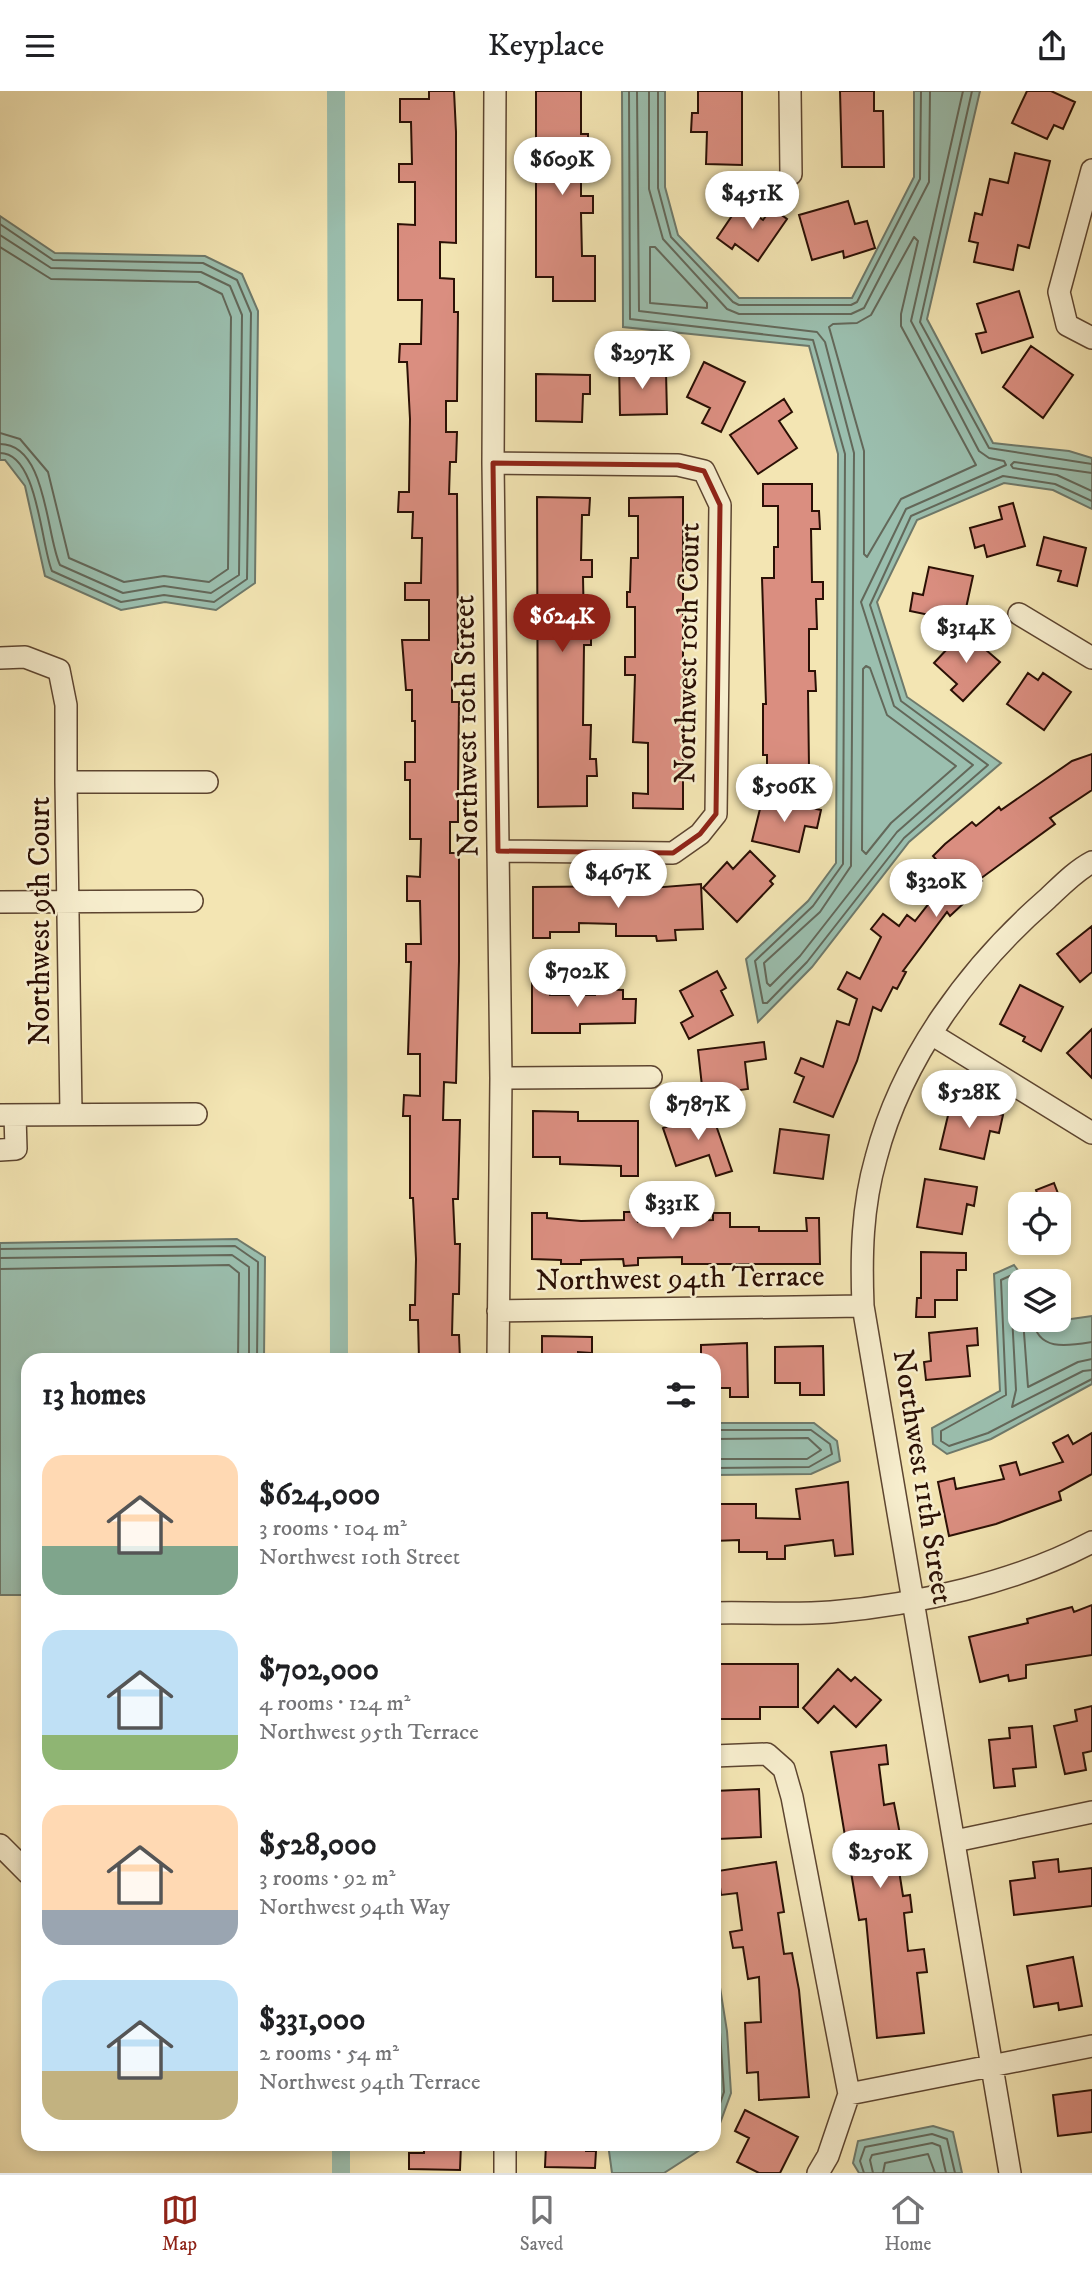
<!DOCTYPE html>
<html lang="en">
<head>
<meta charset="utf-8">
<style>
  body { margin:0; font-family:"IM FELL DW Pica",serif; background:#f2f2f2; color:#202124; height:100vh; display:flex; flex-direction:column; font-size:26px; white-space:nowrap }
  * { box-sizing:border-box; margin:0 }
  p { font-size:23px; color:#757577 }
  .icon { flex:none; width:38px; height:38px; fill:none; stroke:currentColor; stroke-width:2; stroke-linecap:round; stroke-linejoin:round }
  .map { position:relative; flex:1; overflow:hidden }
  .details { position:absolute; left:21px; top:1262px; width:700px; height:798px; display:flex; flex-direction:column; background:#fff; border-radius:21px; box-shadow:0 4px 10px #0003 }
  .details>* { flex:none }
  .controls { position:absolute; left:1008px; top:1101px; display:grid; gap:14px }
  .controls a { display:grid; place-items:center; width:63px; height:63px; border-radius:14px; background:#fff; box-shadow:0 4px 10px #0003; font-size:35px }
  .price { position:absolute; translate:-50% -60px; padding:0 16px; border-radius:24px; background:#fff; color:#222; font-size:23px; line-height:46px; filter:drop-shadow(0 2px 4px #0008) }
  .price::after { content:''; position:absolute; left:50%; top:42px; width:21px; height:16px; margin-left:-10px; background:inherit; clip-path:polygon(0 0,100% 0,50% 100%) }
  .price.current { background:#8f2418; color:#fff }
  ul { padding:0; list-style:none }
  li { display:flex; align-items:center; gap:21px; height:175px; padding:0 21px }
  li span { display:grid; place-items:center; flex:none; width:196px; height:140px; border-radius:21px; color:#555 }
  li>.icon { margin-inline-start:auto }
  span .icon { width:84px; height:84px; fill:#fffc; stroke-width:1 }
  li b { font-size:30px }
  h2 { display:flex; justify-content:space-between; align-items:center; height:84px; padding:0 21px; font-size:30px }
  header { display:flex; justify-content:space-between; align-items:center; height:91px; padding:0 21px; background:#fff; font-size:32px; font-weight:600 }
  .tab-bar { display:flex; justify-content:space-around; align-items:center; height:98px; border-top:2px solid #e0e0e0; background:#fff; font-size:19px; color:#757577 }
  .tab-bar a { display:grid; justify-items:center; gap:4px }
  .tab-bar .current { color:#8f2418 }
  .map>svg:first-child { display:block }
  .water { fill:#9bbfaf; stroke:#6e796b; stroke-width:2 }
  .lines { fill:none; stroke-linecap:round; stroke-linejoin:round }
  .shore { stroke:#63685a; stroke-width:2 }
  .canal { stroke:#9bbfaf; stroke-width:18 }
  .building { fill:#da8e80; stroke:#2b1005; stroke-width:2 }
  .minor-casing { stroke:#5d4530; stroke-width:24 }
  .minor { stroke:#f7eece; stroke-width:21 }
  .marked { fill:none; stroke:#8f2418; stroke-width:5; stroke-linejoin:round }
  .labels { text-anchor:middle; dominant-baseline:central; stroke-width:5; stroke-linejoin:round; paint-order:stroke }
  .street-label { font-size:30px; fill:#2b1005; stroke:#f7eece }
</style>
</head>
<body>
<header><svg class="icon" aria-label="menu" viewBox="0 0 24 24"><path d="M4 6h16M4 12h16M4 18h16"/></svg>Keyplace<svg class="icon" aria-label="share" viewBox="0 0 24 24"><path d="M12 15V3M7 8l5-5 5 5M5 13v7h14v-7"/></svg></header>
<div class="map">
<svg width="1092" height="2082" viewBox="0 0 1092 2082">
  <rect width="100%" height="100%" fill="#f3e5b3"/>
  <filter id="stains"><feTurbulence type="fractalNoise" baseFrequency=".00286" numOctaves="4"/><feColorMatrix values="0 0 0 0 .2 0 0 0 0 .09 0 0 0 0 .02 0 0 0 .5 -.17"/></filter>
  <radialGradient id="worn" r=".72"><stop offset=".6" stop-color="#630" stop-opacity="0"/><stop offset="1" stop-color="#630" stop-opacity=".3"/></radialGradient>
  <!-- water -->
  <path class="water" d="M622 0H665V96L678 144 739 207H852L914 86V0H980L927 228 993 352 1069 360 1092 367V418L1053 399 1004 392 917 429 877 511 907 606 1001 672 909 751 812 876 758 931 746 868 808 810 836 772 838 363 809 255 623 236Z
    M0 125 55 162 205 165 242 183 258 220 255 492 216 519 165 511 121 519 45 485 25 395 5 369H0Z
    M237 1148 265 1166 264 1269H28V1504H0V1152Z
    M1014 1174 1026 1190H1020V1228L1057 1230 1092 1225V1293L991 1348 947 1363 933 1353 932 1337 1000 1300 994 1183Z
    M714 1332H814L837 1350 840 1370 811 1383 714 1384Z
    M714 1859 727 1940 731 2002 714 2049Z
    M933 2035 953 2041 962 2082H859L853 2072 858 2050Z
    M608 2053H709L664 2082H612Z"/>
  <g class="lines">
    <!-- shore -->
    <path class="shore" d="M629 0 630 228 813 249 845 363 843 773 813 815 755 870 763 912H767L807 871 904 747 988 674 901 610 870 514 911 425 1003 385 1055 393 1092 410
      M637 0 639 220 817 241 825 251 854 362 851 775 820 821 764 872 767 892 770 895 800 865 897 741 973 674 894 615 861 511 906 418 1006 374 1004 370 989 367 979 360 911 230 963 0
      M649 0V98L663 148 727 218 739 223H851L864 217 929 91 930 0
      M658 0V97L671 146 733 211 739 214H851L857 211 920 88 921 0
      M972 0 920 231 989 357 1092 373
      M0 133 53 169 203 172 237 189 251 222 247 488 214 511 164 504 121 511 52 480C41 455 38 362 0 362
      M0 144 51 177 201 181 230 195 242 224 239 484 211 502 164 495 123 502 60 474C46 445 47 353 0 353
      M914 146 918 150 901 223V235L976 374 901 408 867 466 864 463V360L829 236 833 233 857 232 871 224Z
      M0 156 51 188 198 191 222 203 231 226 228 478 209 491 164 485 124 491 69 467 48 381 20 348 0 342
      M650 156H655L707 212V217L650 212Z
      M1092 382 1014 371 1011 374 1013 377 1057 384 1092 400
      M866 575 870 577 887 624 956 675 891 732 866 763 862 759 863 578Z
      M0 1158 235 1155 258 1171 257 1269
      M0 1167 232 1164 249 1176V1269
      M0 1178 229 1174 239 1182 238 1269
      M1020 1193 1012 1184 1001 1189 1006 1304 941 1340V1350L949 1355 988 1342 1092 1288
      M1020 1204 1014 1201 1011 1205 1016 1299 1012 1316 1083 1280 1092 1279
      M1023 1228 1028 1296 1078 1271 1092 1268
      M1033 1228C1037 1261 1068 1255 1092 1251
      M714 1339H811L830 1353 832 1363 809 1376 714 1377
      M714 1348 808 1347 821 1359 807 1368H714
      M714 1902 720 1941 724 2001 714 2030
      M864 2082 860 2070 865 2056 932 2043 947 2048 955 2082
      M873 2082 870 2069 872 2064 932 2052 940 2055 946 2082
      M883 2082 885 2072 928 2063 935 2082"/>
    <!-- canal -->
    <path class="canal" d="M336 0 339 1269
      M341 2053V2082"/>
  </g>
  <!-- building -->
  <path class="building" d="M429 0H454L456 41V152L440 151V187L454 188V221H458L457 310H446V341H457L456 371H450L449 403H457L458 570H452V611H459L458 701V731H450V762H459V870L456 992 444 991 443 1029H460L458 1108H453L455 1153H460L459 1203H453L452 1244H459L460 1269H419L418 1229H410V1214H415L416 1168 413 1107H410V1025H403L404 1004 420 1005V963H408L411 871H406V853H421L420 810H407V785L420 786 421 748H410V689H405V671H415V630H412V599H406L402 549H429V509H405V492H421L422 447H412L413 421H398L399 401H409L410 328 407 271H399L400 253H421L422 209H398V133L415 134V91H399V73H412L411 31H400V8H429Z
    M536 0H581V43H588V61H581V105H593V122H581L582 165H595V210H553V186H536Z
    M698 0H742V74L706 73 707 41H691L692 22H698Z
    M840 0H874V20H883L884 76H842Z
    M1027 0H1051L1075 11 1063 38 1054 34 1047 48 1012 32Z
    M1015 62 1050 70 1029 157 1018 154 1013 179 974 171 978 152 969 150 975 122 982 124 990 88 1008 92Z
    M848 110 855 133 867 130 875 157 844 167 843 160 812 169 799 124Z
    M740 113 763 129 772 117 787 128 758 170 735 153 732 158 717 147Z
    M1019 200 1033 246 982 262 976 243 986 241 977 213Z
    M1031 255 1073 284 1043 327 1003 296Z
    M619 271H635V282L666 281 667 323 620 324Z
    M704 271 745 291 721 341 702 332 710 317 687 306Z
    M536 283 590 284V303H583L582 331 536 330Z
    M784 308 792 321 779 330 797 357 758 383 730 344Z
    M763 393H812V420H819L820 438H811L812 491H823V508H816L817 538H809V580H815L816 600H808L809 676H819V693H767V664H763V613H766L762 487H774V456H778V415H763Z
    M537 406 590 407 589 424H582L581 469H592V486H583L584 538H591V554H584L583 634H591L590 668H596L597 685H587V715L538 716Z
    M683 406V718L633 717V702L648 703V652L633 651 635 584H625V566H635V516H627V501H630L631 467H638V425H629V407Z
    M1013 412 1025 455 987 466 984 454 975 457 970 437 1002 428 999 416Z
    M1044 446 1086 457 1077 495 1058 490 1061 480 1037 474Z
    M929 476 973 485 963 531 910 520 913 502 923 504Z
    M964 540 1000 571 963 610 951 599 957 593 934 572Z
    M1028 582 1038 589 1043 582 1071 601 1044 639 1007 613Z
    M1092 663V699L1050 727 1055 733 980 788 982 790 963 809 965 811 950 825 947 821 903 880 906 881 897 898 893 896 881 920 873 916 857 970 833 1026 794 1011 804 986 795 982 801 967 823 976 837 930 849 934 857 908 838 898 847 881 860 888 881 846 871 838 883 823 899 835 907 824 915 830 933 807 919 793 940 773 933 765 945 753 972 731 976 735 999 716 1001 719 1072 670Z
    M763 706 821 719 817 737 805 735 799 761 752 750Z
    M750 760 775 785 770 790 773 793 737 831 703 797 727 771 733 778Z
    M701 793 703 838 675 839 676 849 657 850 656 845H616V833L579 832V841H550V847H533V796L640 795 639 798Z
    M1092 835V881L1080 891 1057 863Z
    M717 880 726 897 721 900 733 924 689 948 681 932 693 925 680 900Z
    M550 884V904H595V898L623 899V908H636L635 932 580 933V942H532V885Z
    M1020 894 1063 916 1041 960 1023 950 1025 946 1000 933Z
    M1092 938V987L1067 962Z
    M764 951 766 968 745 971 748 998 703 1004 698 959Z
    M951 1012 1003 1024 999 1042 990 1040 984 1068 940 1058Z
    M533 1020 578 1021V1030H638V1085H621V1075L560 1073V1066H533Z
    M711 1020 732 1080 716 1085 709 1064 676 1075 663 1037Z
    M780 1038 829 1044 823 1088 774 1082Z
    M925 1088 977 1096 974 1115 967 1113 962 1143 917 1136Z
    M1054 1092 1062 1113H1041L1036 1099Z
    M624 1121H638V1131L713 1129V1122H730V1136H759V1140H807L806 1127H819L820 1173H682V1166L638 1167V1174L624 1175 623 1168 581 1169V1173H561V1169L532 1168V1122H547V1127L581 1130 624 1129Z
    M921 1161 966 1162V1179H957V1209H935V1226H916L917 1207H921Z
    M977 1237 978 1254 967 1255 970 1285 926 1289 924 1271 931 1270 929 1242Z
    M542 1245 592 1246V1262L578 1261V1269H542Z
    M747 1252 748 1306H730V1297H714V1269H701V1254Z
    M823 1255 824 1304H800V1292H775V1256Z
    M1092 1342V1383L1059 1401 1061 1409 996 1433 949 1445 938 1391 954 1387 956 1398 1004 1388 1000 1375 1016 1371 1020 1384 1063 1371 1053 1352 1068 1344 1073 1353Z
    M848 1391 853 1463 835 1465 833 1449 785 1455V1468H767V1461H739V1449L714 1450V1413H756V1427L800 1428 796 1398Z
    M1092 1514V1564L1026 1574V1587L1009 1590 1008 1584 980 1591 969 1546 1028 1532 1027 1528 1072 1516 1074 1521Z
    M714 1573H798V1616H760V1628H714Z
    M838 1578 851 1590 855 1586 881 1609 856 1636 834 1615 818 1632 803 1617Z
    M1092 1615V1660L1083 1662 1086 1679 1065 1683 1054 1635 1077 1630 1075 1619Z
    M1032 1635 1036 1676 1013 1678 1015 1695 994 1697 989 1649 1010 1647 1009 1637Z
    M886 1654 888 1673 879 1674 884 1714 894 1712 903 1759 896 1760 903 1805 910 1804 912 1821 904 1822 908 1860 924 1858 927 1881 917 1882 924 1942 877 1947 866 1828 859 1829 831 1661Z
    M759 1698 761 1746 718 1748 714 1700Z
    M1058 1768 1059 1781 1092 1777V1815L1014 1824 1010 1790 1035 1787 1033 1771Z
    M776 1771 784 1821 778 1822 784 1863 792 1862 799 1899 809 2006 759 2009 758 1981 747 1982 745 1932 761 1931 759 1886 748 1888 743 1856 733 1857 730 1841 742 1839 737 1802 721 1804 718 1780Z
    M1073 1866 1082 1915 1059 1919 1058 1912 1034 1916 1027 1875Z
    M1092 1999V2041L1058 2045 1053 2004Z
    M745 2019 798 2046 780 2082H759L737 2071 749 2047 735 2040Z
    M424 2053H461L460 2079 409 2078V2062H424Z
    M546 2053H586V2060H596L595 2077 545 2076Z"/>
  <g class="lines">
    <defs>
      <path id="minor" d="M495 0 493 372 501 987 498 1269
        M790 0 791 83
        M1092 79 1059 201 1067 234 1092 247
        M493 372 678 374 704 380 720 414 716 723 700 743 673 762 498 760
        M1019 523 1092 567
        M0 567 25 566 59 579 66 614V691
        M0 811 192 810
        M933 944 1092 1042
        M501 987 651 986
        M71 1022 66 691H207
        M0 1024 196 1023
        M0 1059 16 1058 15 1024
        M498 1220 863 1215
        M714 1522C753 1521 793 1524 831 1521 916 1514 1017 1491 1092 1451
        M714 1665 767 1663 784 1678 792 1706 849 2003 828 2065 818 2082
        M955 1750 1092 1721
        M0 1754 28 1782
        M849 2003 1092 1955
        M505 2082V2053
        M1010 2082 863 1215C861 1165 862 1116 876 1067 902 967 970 875 1047 808 1061 795 1075 780 1092 771"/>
    </defs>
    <!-- minor casing -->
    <use href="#minor" class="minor-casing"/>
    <!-- minor -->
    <use href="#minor" class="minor"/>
  </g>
  <!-- marked area -->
  <path class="marked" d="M493 372 678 374 704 380 720 414 716 723 700 743 673 762 498 760Z"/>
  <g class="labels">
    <!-- street labels -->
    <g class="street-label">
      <text transform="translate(688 562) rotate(-89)">Northwest 10th Court</text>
      <text transform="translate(467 635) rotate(-91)">Northwest 10th Street</text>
      <text transform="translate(40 830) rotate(-90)">Northwest 9th Court</text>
      <text transform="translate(680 1188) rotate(-1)">Northwest 94th Terrace</text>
      <text transform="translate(922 1386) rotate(81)">Northwest 11th Street</text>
    </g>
  </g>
  <rect width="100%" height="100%" filter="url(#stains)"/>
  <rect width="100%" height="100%" fill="url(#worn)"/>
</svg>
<div class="controls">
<a><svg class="icon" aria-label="locate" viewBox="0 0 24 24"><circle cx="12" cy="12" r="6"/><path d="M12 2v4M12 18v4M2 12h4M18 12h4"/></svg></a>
<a><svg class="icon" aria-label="layers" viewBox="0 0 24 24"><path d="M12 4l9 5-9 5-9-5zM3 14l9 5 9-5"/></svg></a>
</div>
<b class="price" style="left:562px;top:106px">$609K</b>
<b class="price" style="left:752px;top:140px">$451K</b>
<b class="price" style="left:642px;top:300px">$297K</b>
<b class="price current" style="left:562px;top:563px">$624K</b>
<b class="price" style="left:966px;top:574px">$314K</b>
<b class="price" style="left:784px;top:733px">$506K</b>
<b class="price" style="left:618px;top:819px">$467K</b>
<b class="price" style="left:936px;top:828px">$320K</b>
<b class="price" style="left:577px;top:918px">$702K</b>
<b class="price" style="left:969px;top:1039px">$528K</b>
<b class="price" style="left:698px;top:1051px">$787K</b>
<b class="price" style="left:672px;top:1150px">$331K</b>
<b class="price" style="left:880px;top:1799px">$250K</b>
<section class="details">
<h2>13 homes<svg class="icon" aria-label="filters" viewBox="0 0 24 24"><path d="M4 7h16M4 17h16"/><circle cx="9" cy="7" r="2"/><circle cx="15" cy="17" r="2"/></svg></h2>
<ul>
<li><span style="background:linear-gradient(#ffd9b3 65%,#7fa58c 0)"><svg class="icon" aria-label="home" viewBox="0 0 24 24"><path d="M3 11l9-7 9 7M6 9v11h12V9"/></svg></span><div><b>$624,000</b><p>3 rooms · 104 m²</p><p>Northwest 10th Street</p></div></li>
<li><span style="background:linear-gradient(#bfe0f5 75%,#8fb573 0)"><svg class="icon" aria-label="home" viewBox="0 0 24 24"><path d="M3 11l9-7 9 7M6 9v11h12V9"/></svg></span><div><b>$702,000</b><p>4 rooms · 124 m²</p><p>Northwest 95th Terrace</p></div></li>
<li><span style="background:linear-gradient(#ffd9b3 75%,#9aa5b1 0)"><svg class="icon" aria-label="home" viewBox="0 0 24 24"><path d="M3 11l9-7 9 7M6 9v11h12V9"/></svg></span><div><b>$528,000</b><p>3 rooms · 92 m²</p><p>Northwest 94th Way</p></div></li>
<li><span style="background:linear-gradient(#bfe0f5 65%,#c2b280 0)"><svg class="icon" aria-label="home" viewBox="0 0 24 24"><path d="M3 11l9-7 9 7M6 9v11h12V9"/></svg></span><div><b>$331,000</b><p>2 rooms · 54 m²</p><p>Northwest 94th Terrace</p></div></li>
</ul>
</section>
</div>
<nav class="tab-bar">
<a class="current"><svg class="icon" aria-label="map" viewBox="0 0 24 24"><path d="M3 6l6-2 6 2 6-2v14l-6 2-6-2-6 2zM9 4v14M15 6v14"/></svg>Map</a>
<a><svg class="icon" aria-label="saved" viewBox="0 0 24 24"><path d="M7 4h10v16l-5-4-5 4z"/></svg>Saved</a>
<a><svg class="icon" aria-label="home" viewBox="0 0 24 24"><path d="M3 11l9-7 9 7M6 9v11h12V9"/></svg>Home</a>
</nav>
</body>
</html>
